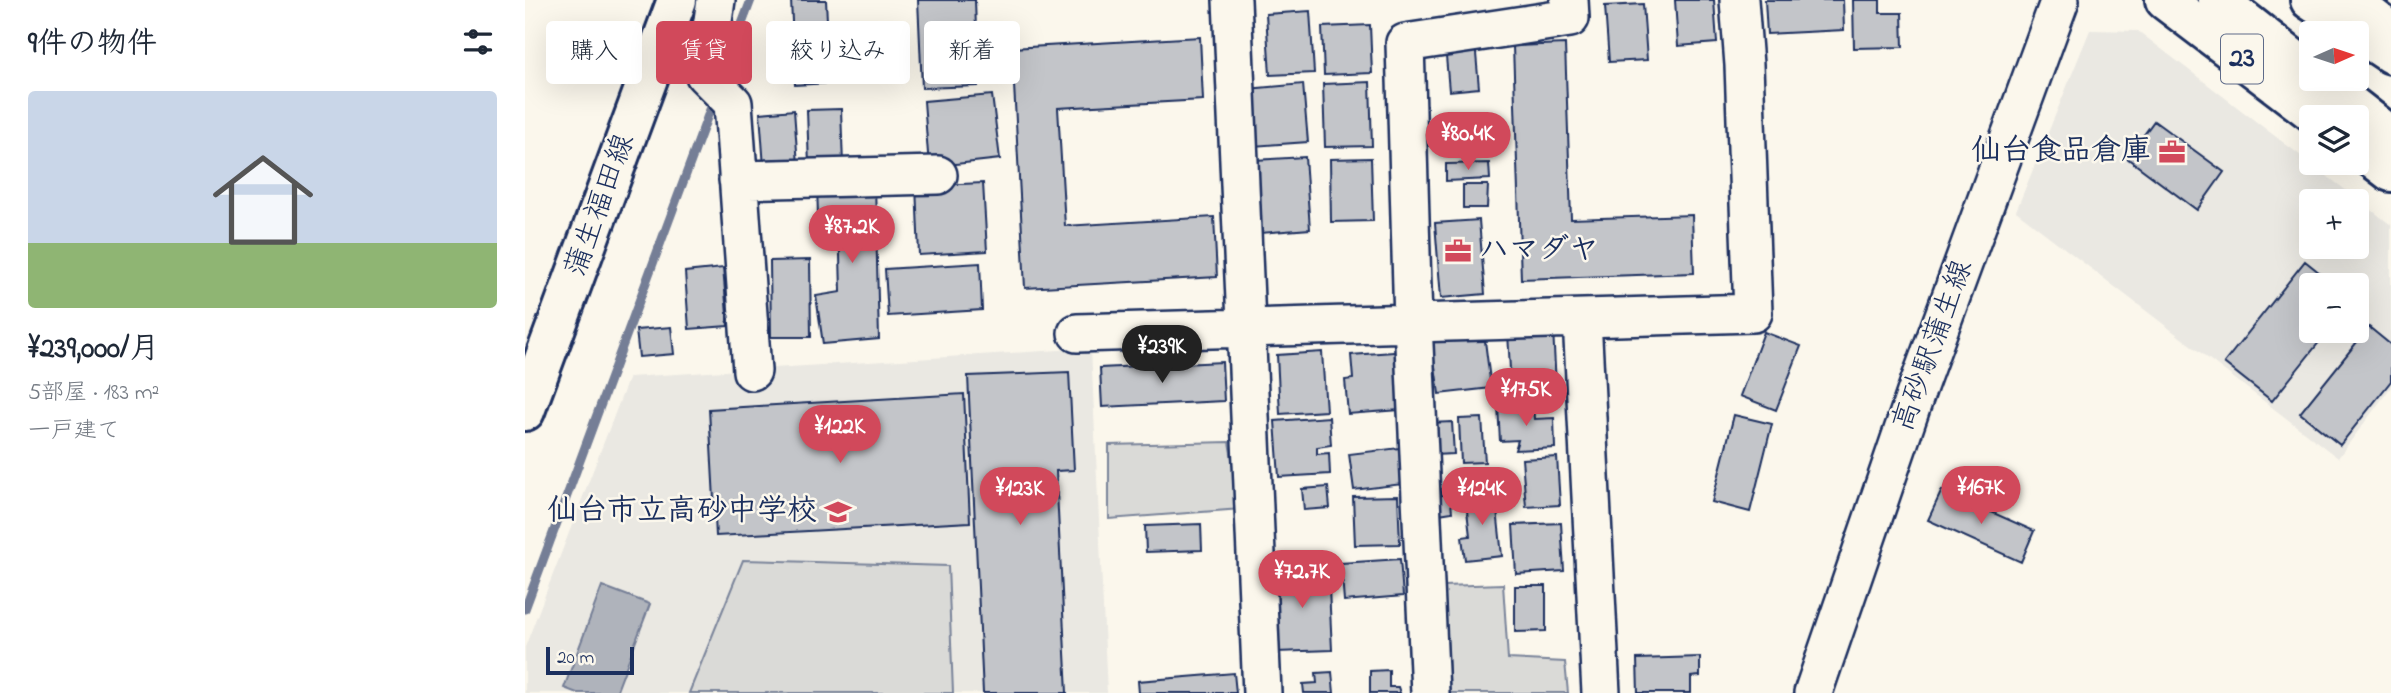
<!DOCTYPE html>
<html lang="ja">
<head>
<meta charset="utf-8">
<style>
  body { margin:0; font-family:"Indie Flower","Klee One",sans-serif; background:#f6f6f7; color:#1f2937; height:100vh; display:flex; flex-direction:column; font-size:26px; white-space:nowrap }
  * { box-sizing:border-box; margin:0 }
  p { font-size:23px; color:#747a83 }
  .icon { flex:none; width:38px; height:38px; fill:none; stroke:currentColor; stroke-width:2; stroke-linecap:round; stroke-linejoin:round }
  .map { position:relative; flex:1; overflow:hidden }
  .details { display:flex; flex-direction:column; background:#fff; width:525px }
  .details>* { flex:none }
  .hud { position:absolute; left:21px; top:21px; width:665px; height:63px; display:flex; gap:14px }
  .needle { width:46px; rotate:87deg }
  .controls { position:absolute; left:1774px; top:21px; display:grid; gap:14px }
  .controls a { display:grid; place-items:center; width:70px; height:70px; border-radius:7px; background:#fff; box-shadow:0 7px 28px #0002; font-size:35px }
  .scale { position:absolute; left:21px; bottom:18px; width:88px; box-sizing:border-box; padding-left:7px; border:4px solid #1b2f5e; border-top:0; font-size:19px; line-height:24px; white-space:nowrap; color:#1b2f5e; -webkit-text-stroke:5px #fbf7ec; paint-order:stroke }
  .price { position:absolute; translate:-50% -60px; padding:0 16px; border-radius:24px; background:#d1495b; color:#fff; font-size:23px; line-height:46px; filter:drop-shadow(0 2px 4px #0008) }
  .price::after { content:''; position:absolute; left:50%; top:42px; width:21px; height:16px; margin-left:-10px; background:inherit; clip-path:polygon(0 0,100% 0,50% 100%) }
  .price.current { background:#222; color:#fff }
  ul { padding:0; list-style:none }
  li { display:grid; align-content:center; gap:14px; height:371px; padding:0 28px }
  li+li { border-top:2px solid #e0e1e3 }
  li span { display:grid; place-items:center; height:217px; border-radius:7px; color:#555 }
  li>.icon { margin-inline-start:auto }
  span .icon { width:126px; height:126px; fill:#fffc; stroke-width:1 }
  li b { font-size:30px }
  h2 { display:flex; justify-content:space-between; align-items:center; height:84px; padding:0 28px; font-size:30px }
  .pill { padding:0 24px; border-radius:7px; background:#fff; box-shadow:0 7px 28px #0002; font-size:24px; line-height:63px }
  .pill.current { background:#d1495b; color:#fff }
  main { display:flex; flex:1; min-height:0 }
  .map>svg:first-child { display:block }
  .built { fill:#eae8e2; fill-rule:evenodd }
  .green { fill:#dadad7; stroke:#7a849a; stroke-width:2 }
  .water { fill:#afb3bb; stroke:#747e96; stroke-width:2 }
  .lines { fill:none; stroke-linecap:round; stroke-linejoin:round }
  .stream { stroke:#747e96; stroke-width:9 }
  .building { fill:#c3c5c9; stroke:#1b2f5e; stroke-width:2 }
  .minor-casing { stroke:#1b2f5e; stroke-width:42 }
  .major-casing { stroke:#1b2f5e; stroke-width:44 }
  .highway-casing { stroke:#1b2f5e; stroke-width:44 }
  .minor { stroke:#fbf7ec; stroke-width:37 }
  .major { stroke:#fbf7ec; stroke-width:38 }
  .highway { stroke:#fbf7ec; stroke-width:38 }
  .labels { text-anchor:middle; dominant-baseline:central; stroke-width:5; stroke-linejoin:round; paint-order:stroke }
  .shield { fill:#fbf7ec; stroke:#5e6b89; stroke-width:2 }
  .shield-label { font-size:28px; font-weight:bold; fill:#1b2f5e }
  .poi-label { font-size:30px; font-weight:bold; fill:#1b2f5e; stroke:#fbf7ec; text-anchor:end }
  .street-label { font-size:30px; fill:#1b2f5e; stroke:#fbf7ec }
</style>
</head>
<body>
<main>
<section class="details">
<h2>9件の物件<svg class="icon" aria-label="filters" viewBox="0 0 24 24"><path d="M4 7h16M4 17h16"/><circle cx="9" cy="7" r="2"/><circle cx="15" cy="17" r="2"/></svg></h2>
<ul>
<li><span style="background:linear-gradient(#c9d6e8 70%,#8fb573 0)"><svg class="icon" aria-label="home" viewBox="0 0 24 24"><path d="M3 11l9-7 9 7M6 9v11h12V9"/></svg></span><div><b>¥239,000/月</b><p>5部屋 · 183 m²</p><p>一戸建て</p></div></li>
</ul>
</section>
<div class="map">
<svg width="1866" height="693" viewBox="0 0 1866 693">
  <rect width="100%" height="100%" fill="#fbf7ec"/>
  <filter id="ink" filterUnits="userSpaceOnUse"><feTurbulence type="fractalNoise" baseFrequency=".0143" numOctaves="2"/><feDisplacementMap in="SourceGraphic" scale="14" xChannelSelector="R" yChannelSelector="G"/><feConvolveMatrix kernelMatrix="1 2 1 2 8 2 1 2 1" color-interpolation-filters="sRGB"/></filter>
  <g filter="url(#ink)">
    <!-- built -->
    <path class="built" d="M1565 30 1613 31 1866 225V387L1813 458 1491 211ZM1787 201H1832V247H1787ZM1787 285H1832V331H1787Z
      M566 348 582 693H0V647L104 377Z"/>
    <!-- green -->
    <path class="green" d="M704 442 716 509 584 519V445Z
      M218 560 423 566 428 693H164Z
      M978 584 983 659 1040 662 1043 693H925L919 586Z"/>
    <!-- water -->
    <path class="water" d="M77 586 125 604 91 693H52L39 688Z"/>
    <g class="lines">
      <!-- stream -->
      <path class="stream" d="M200 69 226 0
        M0 609 186 107"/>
    </g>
    <!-- building -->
    <path class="building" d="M266 0H301L305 83 270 85Z
      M393 0H450L453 86 397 88Z
      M1150 0H1189L1192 43 1153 46Z
      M1240 0H1318L1319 30 1242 34Z
      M1328 0H1355V13H1377L1378 47 1329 48Z
      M1118 4 1122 60 1084 62 1080 6Z
      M785 11 789 73 745 75 741 14Z
      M845 25 847 73 799 75 797 27Z
      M675 37 678 100 533 108 540 226 689 217 692 277 500 288 487 48Z
      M950 42 954 88 924 91 920 45Z
      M1040 44 1046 219 1167 215 1169 273 996 279 988 46Z
      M845 82 847 146 800 147 798 84Z
      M778 84 783 142 728 146 723 89Z
      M467 95 475 159 404 167 399 101Z
      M316 109 318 165 284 166 282 110Z
      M269 110 273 165 239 167 235 113Z
      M1629 121 1699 172 1672 210 1602 158Z
      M780 157 785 229 735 233 730 160Z
      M846 158 848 221 806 222 805 159Z
      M964 163 965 179 921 181V164Z
      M458 183 462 251 394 255 391 186Z
      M350 184 354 339 298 344 291 296 316 292 314 217 293 216 292 185Z
      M938 185H963L962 208H938Z
      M954 220 960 294 916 298 910 223Z
      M285 260 286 337H246L245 261Z
      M1780 261 1810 285H1787V331H1803L1747 401 1699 363Z
      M455 263 457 310 363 316 360 269Z
      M198 268 203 326 164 329 160 272Z
      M146 327 149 354 114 357 111 330Z
      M1844 327 1866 345V381L1815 445 1775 413Z
      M1028 329 1031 386 986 389 983 332Z
      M1239 332 1276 346 1251 410 1215 396Z
      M959 333 966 388 914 394 906 339Z
      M883 351 888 409 823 414 820 380 828 379 826 355Z
      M797 352 801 411 755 414 752 355Z
      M697 362 699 401 577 407 575 368Z
      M544 372 549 470 531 471 542 693H458L443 376Z
      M439 394 445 522 191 536 184 409Z
      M1008 404 1009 419 1029 418 1030 448 990 450 993 440 975 441 973 406Z
      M1209 415 1247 424 1225 512 1187 502Z
      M804 417 806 445 792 447V454L804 453 805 474 754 477 750 421Z
      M957 418 960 462 936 463 934 419Z
      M927 422 929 454 908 455 905 423Z
      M874 448 878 484 829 490 824 454Z
      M1032 457 1035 505 1001 507 997 459Z
      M803 487 805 508 779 510 777 489Z
      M1417 490 1509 531 1496 562 1403 520Z
      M970 491 977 556 940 560 937 537 945 536 940 494Z
      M925 494 927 512 914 514 911 496Z
      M873 496 875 544 830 545 828 497Z
      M1036 523 1039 571 991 574 988 525Z
      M676 524 677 550 621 552 620 526Z
      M875 559 878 596 819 601 816 563Z
      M803 568 807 650 751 652 748 570Z
      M990 586H1021V631L990 632Z
      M1175 657V676L1166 677V693H1113L1112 659Z
      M864 670V687H873L875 693H845V671Z
      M807 672 809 693H779L778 684 792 683 791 673Z
      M709 673 711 693H614L613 681Z"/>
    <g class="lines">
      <defs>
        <path id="minor" d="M191 0 180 75 208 103 227 371
          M707 0 737 693
          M213 180 413 175
          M1057 319 1076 693
          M552 333 1228 313 1219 65 1214 0
          M905 693 888 323 880 43 1045 18 1044 0
          M1288 693 1394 384 1535 0"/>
        <path id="major" d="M1640 0 1794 117
          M1825 0 1866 32
          M1832 146 1866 172
          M0 411 152 0"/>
        <path id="highway" d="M1693 0 1787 74
          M1785 0 1866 54
          M1793 79 1866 136"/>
      </defs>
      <!-- minor casing -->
      <use href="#minor" class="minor-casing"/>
      <!-- major casing -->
      <use href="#major" class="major-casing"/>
      <!-- highway casing -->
      <use href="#highway" class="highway-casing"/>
      <!-- minor -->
      <use href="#minor" class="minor"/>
      <!-- major -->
      <use href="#major" class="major"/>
      <!-- highway -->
      <use href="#highway" class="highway"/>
    </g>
  </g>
  <!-- icons -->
  <defs>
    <symbol id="office-bare" viewBox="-9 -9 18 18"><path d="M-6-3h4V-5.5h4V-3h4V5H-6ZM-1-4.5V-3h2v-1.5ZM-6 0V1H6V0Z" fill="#d1495b" stroke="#fbf7ec" stroke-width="2.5" paint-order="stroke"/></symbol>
    <symbol id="school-bare" viewBox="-9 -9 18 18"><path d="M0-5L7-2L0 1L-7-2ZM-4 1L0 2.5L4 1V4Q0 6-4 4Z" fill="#d1495b" stroke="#fbf7ec" stroke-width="2.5" paint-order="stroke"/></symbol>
  </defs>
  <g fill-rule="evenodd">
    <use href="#office-bare" x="1628" y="133" width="38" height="38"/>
    <use href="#office-bare" x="914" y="232" width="38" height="38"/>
    <use href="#school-bare" x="294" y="493" width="38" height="38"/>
  </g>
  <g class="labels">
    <!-- shield labels -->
    <rect class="shield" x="1696" y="34.5" width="42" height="49" rx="5"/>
    <g class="shield-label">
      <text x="1717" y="59">23</text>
    </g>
    <!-- poi labels -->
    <g class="poi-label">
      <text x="1626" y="152">仙台食品倉庫</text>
      <text x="954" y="251" text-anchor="start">ハマダヤ</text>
      <text x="292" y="512">仙台市立高砂中学校</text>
    </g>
    <!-- street labels -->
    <g class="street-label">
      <text transform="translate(76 206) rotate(-70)">蒲生福田線</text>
      <text transform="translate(1409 346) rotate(-70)">高砂駅蒲生線</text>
    </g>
  </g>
</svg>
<div class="controls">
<a><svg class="needle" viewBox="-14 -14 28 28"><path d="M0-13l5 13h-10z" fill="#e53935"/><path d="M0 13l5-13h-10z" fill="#747a83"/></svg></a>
<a><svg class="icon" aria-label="layers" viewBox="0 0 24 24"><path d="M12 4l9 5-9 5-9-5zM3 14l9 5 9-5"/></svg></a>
<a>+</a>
<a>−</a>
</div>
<div class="scale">20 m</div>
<b class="price" style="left:943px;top:172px">¥80.4K</b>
<b class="price" style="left:327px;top:265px">¥87.2K</b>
<b class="price current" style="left:637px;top:385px">¥239K</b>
<b class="price" style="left:1001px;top:428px">¥175K</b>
<b class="price" style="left:315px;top:465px">¥122K</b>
<b class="price" style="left:1456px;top:526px">¥167K</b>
<b class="price" style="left:495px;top:527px">¥123K</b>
<b class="price" style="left:957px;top:527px">¥124K</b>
<b class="price" style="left:777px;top:610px">¥72.7K</b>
<div class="hud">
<a class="pill">購入</a>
<a class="pill current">賃貸</a>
<a class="pill">絞り込み</a>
<a class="pill">新着</a>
</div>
</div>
</main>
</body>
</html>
